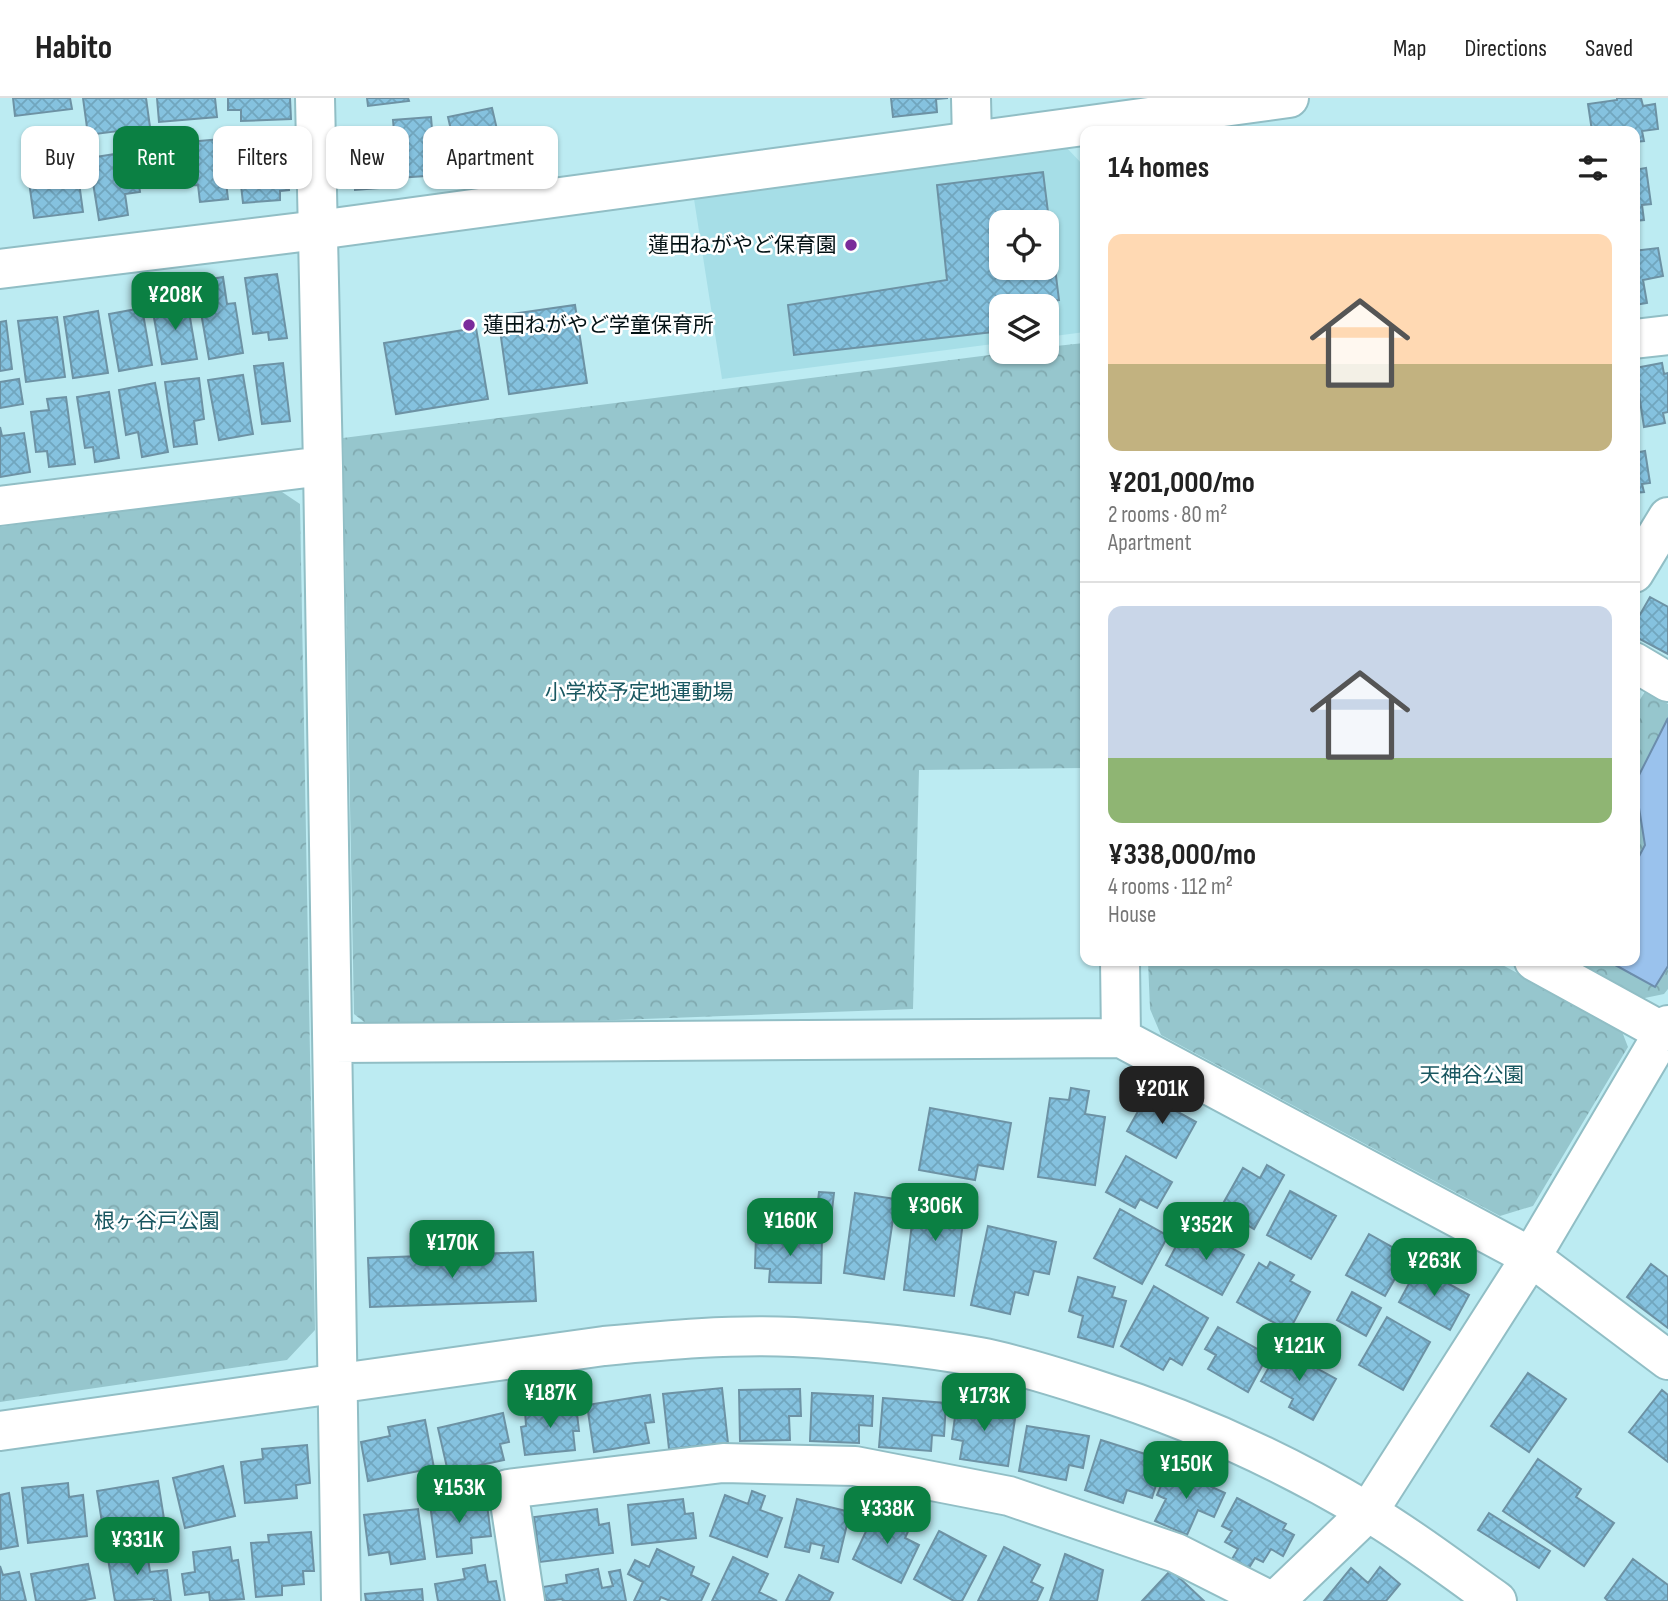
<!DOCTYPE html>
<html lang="en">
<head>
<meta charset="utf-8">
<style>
  body { margin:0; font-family:"Sofia Sans Condensed","Noto Sans JP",sans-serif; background:#f2f2f2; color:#222; height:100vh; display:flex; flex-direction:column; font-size:26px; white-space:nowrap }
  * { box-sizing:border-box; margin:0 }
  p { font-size:23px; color:#767676 }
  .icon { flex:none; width:38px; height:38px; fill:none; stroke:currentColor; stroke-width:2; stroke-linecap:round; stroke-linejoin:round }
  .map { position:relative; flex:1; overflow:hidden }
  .panel { position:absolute; left:1080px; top:28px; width:560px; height:840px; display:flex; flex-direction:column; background:#fff; border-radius:14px; box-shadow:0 2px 5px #0004 }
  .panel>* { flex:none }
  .guide { position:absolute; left:21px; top:28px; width:665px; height:63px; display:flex; gap:14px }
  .controls { position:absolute; left:989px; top:112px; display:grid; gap:14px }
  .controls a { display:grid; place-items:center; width:70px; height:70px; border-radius:14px; background:#fff; box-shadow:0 2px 5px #0004; font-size:35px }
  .price { position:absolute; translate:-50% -60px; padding:0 16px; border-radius:14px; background:#0b8043; color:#fff; font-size:23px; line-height:46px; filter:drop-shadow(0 2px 4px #0008) }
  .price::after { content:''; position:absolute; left:50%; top:42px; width:21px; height:16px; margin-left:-10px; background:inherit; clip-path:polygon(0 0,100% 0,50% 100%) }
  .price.current { background:#222; color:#fff }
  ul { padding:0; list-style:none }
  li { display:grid; align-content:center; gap:14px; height:371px; padding:0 28px }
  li+li { border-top:2px solid #e0e0e0 }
  li span { display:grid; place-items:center; height:217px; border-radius:14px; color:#555 }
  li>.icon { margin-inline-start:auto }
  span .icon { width:126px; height:126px; fill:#fffc; stroke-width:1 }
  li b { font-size:30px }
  h2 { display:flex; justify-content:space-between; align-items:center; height:84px; padding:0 28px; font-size:30px }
  .tag { padding:0 24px; border-radius:14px; background:#fff; box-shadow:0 2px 5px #0004; font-size:24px; line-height:63px }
  .tag.current { background:#0b8043; color:#fff }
  header { display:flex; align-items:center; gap:42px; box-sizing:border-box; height:98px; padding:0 35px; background:#fff; border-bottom:2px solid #e0e0e0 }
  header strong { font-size:33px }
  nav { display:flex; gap:38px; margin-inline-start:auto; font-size:24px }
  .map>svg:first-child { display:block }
  .built { fill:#a6dee7; fill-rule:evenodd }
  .park { fill:url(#park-crowns) }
  .water { fill:#9ac2ed; stroke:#6c8dac; stroke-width:2 }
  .building { fill:url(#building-cross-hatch); stroke:#6d92a4; stroke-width:2; fill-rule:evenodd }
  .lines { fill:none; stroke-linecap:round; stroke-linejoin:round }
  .minor-casing { stroke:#91bec5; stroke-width:42 }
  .tertiary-casing { stroke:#91bec5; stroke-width:42 }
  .minor { stroke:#fff; stroke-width:38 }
  .tertiary { stroke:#fff; stroke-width:38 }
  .poi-dot { fill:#7a2b9b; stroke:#fff; stroke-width:2.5 }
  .labels { text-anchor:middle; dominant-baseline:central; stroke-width:5; stroke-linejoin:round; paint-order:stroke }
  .poi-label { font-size:21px; fill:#021114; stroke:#fff; text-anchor:end }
  .park-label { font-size:21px; fill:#195760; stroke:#fff }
</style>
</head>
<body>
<header>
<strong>Habito</strong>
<nav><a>Map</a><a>Directions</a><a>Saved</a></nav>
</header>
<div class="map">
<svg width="1668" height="1503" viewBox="0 0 1668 1503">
  <defs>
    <pattern id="park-crowns" width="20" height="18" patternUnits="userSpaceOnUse" patternTransform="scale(1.75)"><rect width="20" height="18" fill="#96c6cd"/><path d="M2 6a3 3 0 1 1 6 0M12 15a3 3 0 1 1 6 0" fill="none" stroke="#80a9af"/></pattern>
    <pattern id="building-cross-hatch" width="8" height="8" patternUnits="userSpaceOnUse" patternTransform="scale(1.75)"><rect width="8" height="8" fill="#85c2df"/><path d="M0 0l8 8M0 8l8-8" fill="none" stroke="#71a6be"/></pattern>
  </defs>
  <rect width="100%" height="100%" fill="#bcebf2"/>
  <!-- built -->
  <path class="built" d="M1064 47 1085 69V234L1047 239 1046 208H1001V245L722 281 694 101ZM1001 124H1046V170H1001Z"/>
  <!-- park -->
  <path class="park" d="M1084 245 1085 670 919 672 913 911 373 931 354 916 343 340 1013 254H1046L1047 249Z
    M276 390 300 406 315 1232 287 1262 0 1304V429Z
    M1646 592 1668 606V891L1664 896 1640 901 1573 863H1634V611Z
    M1148 863H1495L1621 931 1628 949 1533 1108 1500 1118 1161 937 1150 911Z"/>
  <!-- water -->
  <path class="water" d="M1668 620V868L1655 889 1608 863H1634L1635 766 1645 747 1635 685Z"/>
  <!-- building -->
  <path class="building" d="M13 0H70L72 11 15 18Z
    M83 0H146L150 29 88 37Z
    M157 0H215L217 19 159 24Z
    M228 0H290L291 21 241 23V12H228Z
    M367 0H408L409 3 368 8Z
    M891 0H948L936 1 937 14 893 19Z
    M1617 0H1641L1643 8 1655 6 1658 31 1642 33 1644 43 1634 44V33H1592L1588 6 1617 2Z
    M492 10 505 66 477 72 473 50 456 54 448 19Z
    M431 19 435 67 424 68 425 78 398 80 393 22Z
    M387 38 390 78 377 80 378 90 355 92 354 74H345L343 41Z
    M221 41 228 101 200 104 198 87 182 88 177 45Z
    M277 47 280 79 288 78 289 92 280 93V102L243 105 237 51Z
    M134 53 140 94 125 96 128 117 99 122 89 60Z
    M76 62 83 114 34 120 27 69Z
    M1646 70 1651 106 1642 107 1644 122 1634 123V72Z
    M1043 74 1059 202 1022 206 1023 208H1001V233L794 257 788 207 947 182 937 87ZM1001 124H1046V170H1001Z
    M1658 150 1663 178 1643 182 1647 205 1634 207V153Z
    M277 176 287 240 269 242 268 234 253 236 245 180Z
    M223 179 227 206 235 205 243 255 209 261 199 203 208 201 205 182Z
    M187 202 197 261 162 266 152 208Z
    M575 207 587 285 509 296 498 218Z
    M142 210 152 267 119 273 109 216Z
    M98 213 108 275 73 280 64 219Z
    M57 219 65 279 26 284 18 223Z
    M6 223 12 271 0 273V224Z
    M476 230 488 301 396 316 384 245Z
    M283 265 290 323 262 326 254 268Z
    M1662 265 1664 276 1668 275V314L1663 315 1665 325 1644 329 1635 270Z
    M243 277 253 336 219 342 208 282Z
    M199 280 204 321 194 323 197 346 174 349 165 284Z
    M19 281 23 306 0 310V284Z
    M155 285 168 354 142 359 138 334 126 337 119 292Z
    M109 294 119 360 95 364 93 349 85 350 77 299Z
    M66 299 75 366 49 369 47 353 36 354 31 314 49 312 47 301Z
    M0 329 2 338 24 335 30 374 0 379Z
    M1645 353 1650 385 1642 386 1644 394 1634 395V355Z
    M1650 499 1668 509V556L1634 538V527Z
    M1071 990 1089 993 1085 1016 1105 1019 1095 1087 1038 1079 1050 1000 1069 1002Z
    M1147 997 1196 1024 1176 1060 1127 1033Z
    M930 1010 1011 1025 1003 1071 978 1067 975 1082 919 1072Z
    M1126 1058 1172 1084 1157 1110 1140 1101 1135 1110 1106 1094Z
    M1267 1067 1284 1077 1254 1131 1220 1111 1243 1070 1260 1080Z
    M916 1092 966 1098 954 1198 904 1192Z
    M1290 1093 1336 1118 1311 1161 1267 1137Z
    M819 1094 834 1095 831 1121 804 1118 806 1102 818 1103Z
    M855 1095 896 1101 884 1181 844 1175Z
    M1120 1111 1168 1138 1142 1186 1094 1160Z
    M988 1128 1056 1144 1049 1176 1034 1173 1028 1197 1015 1194 1010 1216 971 1207Z
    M1199 1132 1244 1157 1222 1197 1166 1167 1180 1141 1190 1147Z
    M756 1136 822 1139 821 1185 769 1184 770 1171 755 1170Z
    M1369 1136 1408 1158 1385 1198 1346 1177Z
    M533 1154 536 1203 370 1209 368 1160Z
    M1270 1164 1294 1177 1290 1183 1310 1194 1289 1233 1237 1204 1259 1165 1267 1170Z
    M1651 1166 1668 1179V1230L1627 1199Z
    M1418 1169 1469 1197 1450 1232 1399 1204Z
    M1078 1179 1115 1189 1112 1199 1126 1203 1113 1249 1078 1239 1083 1218 1069 1213Z
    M1154 1188 1208 1220 1182 1267 1170 1260 1163 1272 1121 1248Z
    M1352 1194 1381 1210 1366 1238 1337 1222Z
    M1387 1219 1430 1244 1403 1292 1359 1267Z
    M1218 1229 1268 1257 1248 1294 1208 1271 1216 1257 1205 1251Z
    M1280 1250 1336 1281 1313 1322 1289 1309 1293 1301 1261 1283Z
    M1528 1275 1566 1301 1529 1354 1491 1328Z
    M722 1290 728 1345 669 1351 663 1296Z
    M800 1291 801 1318H789L790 1342 740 1343 739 1292Z
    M1662 1292 1668 1297V1364L1629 1334Z
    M812 1295 873 1298 872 1328 859 1327V1345L810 1343Z
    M650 1297 654 1324 645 1325 649 1345 594 1354 587 1307Z
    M883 1300 946 1305 944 1338 932 1337 931 1353 879 1349Z
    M957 1304 1016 1314 1008 1368 960 1361 963 1343 952 1341Z
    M576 1307 579 1333H573L575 1352 525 1357 521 1329 526 1328 525 1313Z
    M503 1315 509 1344 500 1346 504 1362 448 1374 438 1330Z
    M425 1322 434 1370 368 1383 361 1344 390 1338 388 1329Z
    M1027 1328 1089 1338 1083 1370 1069 1367 1066 1382 1019 1373Z
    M1101 1342 1164 1362 1152 1400 1127 1392 1123 1405 1085 1392Z
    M307 1347 310 1385 296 1387 297 1400 245 1405 241 1364 263 1361 262 1351Z
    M1538 1361 1581 1391 1576 1399 1614 1425 1584 1468 1503 1413Z
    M223 1368 235 1418 185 1430 173 1380Z
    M1169 1369 1225 1395 1214 1419 1198 1412 1187 1437 1155 1423 1166 1401 1157 1397Z
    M158 1383 165 1427 104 1437 97 1393Z
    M68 1385 69 1399 83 1397 87 1438 28 1445 22 1390Z
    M752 1393 765 1398 760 1412 782 1420 767 1459 710 1438 725 1397 748 1406Z
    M9 1395 18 1448 1 1451 0 1397Z
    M486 1399 491 1438 471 1440 472 1455 437 1459 430 1406Z
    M1237 1400 1286 1426 1283 1431 1294 1437 1283 1458 1271 1451 1263 1464 1255 1460 1249 1470 1232 1461 1238 1451 1225 1444 1232 1433 1222 1428Z
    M683 1401 685 1416 693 1415 696 1440 632 1447 628 1407Z
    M797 1401 850 1414 838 1464 821 1460 824 1448 811 1445 809 1454 785 1449Z
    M877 1410 911 1427 905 1440 919 1447 901 1485 853 1461Z
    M418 1411 425 1461 391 1466 389 1454 369 1457 364 1417Z
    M597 1411 599 1427 609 1425 613 1455 540 1464 534 1419Z
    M1489 1415 1550 1453 1539 1470 1478 1432Z
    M939 1433 986 1458 962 1503H954L914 1481Z
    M311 1434 314 1473H303L304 1486 282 1488V1497L256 1499 251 1445 269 1444 268 1437Z
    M146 1448 150 1474 167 1472 171 1503H154V1501L115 1503 107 1455Z
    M230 1449 232 1463 238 1462 244 1501 210 1503 209 1494 185 1497 182 1476 195 1474 193 1454Z
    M1004 1449 1040 1467 1031 1484 1043 1490 1037 1503H978Z
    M657 1451 694 1469 691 1477 709 1486 701 1503H670L661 1499 659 1503H634L643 1484 628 1476 635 1462 649 1469Z
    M1065 1456 1103 1472 1097 1503H1050Z
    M733 1459 768 1476 759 1494 777 1503H712Z
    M1633 1461 1668 1487V1503H1608L1605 1500Z
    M88 1466 95 1500 81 1503H36L31 1476Z
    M485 1467 488 1484 496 1483 500 1503H438L435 1486 465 1481 463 1471Z
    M0 1468 3 1477 19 1474 26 1503H0Z
    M1380 1469 1400 1486 1386 1503H1324L1351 1470 1368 1485Z
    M598 1471 602 1490 613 1488 609 1474 620 1472 626 1503H563L562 1501 546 1503 543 1489 567 1485 566 1477Z
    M1171 1472 1204 1503H1142Z
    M799 1477 833 1495 829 1503H786Z
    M422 1491 423 1503H366L365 1496Z"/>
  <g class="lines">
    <defs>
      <path id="minor" d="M315 0 323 368 341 1503
        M971 0 972 43
        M1634 241 1668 237
        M0 408 323 368
        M1634 475 1668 419
        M1634 564 1668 584
        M1120 863 1121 940
        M1534 863 1663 934
        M333 945 1121 940 1531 1159 1668 1262
        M525 1503 508 1391 723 1365 855 1368 1009 1398 1176 1455 1271 1503
        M1275 1503 1368 1414 1531 1159 1668 927"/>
      <path id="tertiary" d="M0 171 318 132 1289 0
        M0 1333 604 1248C667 1242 731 1236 794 1239 856 1242 918 1248 979 1259 1016 1266 1054 1278 1091 1290 1187 1320 1279 1361 1366 1413 1411 1439 1454 1473 1497 1503"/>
    </defs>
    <!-- minor casing -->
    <use href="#minor" class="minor-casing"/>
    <!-- tertiary casing -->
    <use href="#tertiary" class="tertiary-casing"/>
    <!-- minor -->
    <use href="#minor" class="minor"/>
    <!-- tertiary -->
    <use href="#tertiary" class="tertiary"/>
  </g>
  <!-- markers -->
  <g class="poi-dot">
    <circle cx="851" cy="147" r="7"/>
    <circle cx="469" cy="227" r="7"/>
  </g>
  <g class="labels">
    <!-- poi labels -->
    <g class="poi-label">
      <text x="837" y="147">蓮田ねがやど保育園</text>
      <text x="483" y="227" text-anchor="start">蓮田ねがやど学童保育所</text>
    </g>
    <!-- park labels -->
    <g class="park-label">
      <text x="639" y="594">小学校予定地運動場</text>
      <text x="1472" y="977">天神谷公園</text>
      <text x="157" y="1123">根ヶ谷戸公園</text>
    </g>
  </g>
</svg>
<div class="controls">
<a><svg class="icon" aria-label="locate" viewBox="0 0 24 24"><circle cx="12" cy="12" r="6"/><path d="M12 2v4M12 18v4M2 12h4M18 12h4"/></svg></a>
<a><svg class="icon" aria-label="layers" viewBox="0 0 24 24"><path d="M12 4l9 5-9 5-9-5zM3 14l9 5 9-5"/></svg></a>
</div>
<b class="price" style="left:175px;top:234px">¥208K</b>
<b class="price current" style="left:1162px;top:1028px">¥201K</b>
<b class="price" style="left:935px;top:1145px">¥306K</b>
<b class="price" style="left:790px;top:1160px">¥160K</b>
<b class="price" style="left:1206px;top:1164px">¥352K</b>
<b class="price" style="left:452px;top:1182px">¥170K</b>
<b class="price" style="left:1434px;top:1200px">¥263K</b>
<b class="price" style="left:1299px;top:1285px">¥121K</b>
<b class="price" style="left:550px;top:1332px">¥187K</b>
<b class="price" style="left:984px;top:1335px">¥173K</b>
<b class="price" style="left:1186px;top:1403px">¥150K</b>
<b class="price" style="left:459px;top:1427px">¥153K</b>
<b class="price" style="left:887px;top:1448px">¥338K</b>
<b class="price" style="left:137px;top:1479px">¥331K</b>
<div class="guide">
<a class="tag">Buy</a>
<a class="tag current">Rent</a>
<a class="tag">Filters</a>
<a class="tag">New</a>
<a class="tag">Apartment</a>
</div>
<section class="panel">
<h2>14 homes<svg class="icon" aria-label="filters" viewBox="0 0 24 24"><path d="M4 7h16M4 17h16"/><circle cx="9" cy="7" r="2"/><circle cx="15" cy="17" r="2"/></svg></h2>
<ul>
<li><span style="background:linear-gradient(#ffd9b3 60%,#c2b280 0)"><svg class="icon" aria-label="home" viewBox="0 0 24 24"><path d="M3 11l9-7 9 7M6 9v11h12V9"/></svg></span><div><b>¥201,000/mo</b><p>2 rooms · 80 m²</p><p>Apartment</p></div></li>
<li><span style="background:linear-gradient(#c9d6e8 70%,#8fb573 0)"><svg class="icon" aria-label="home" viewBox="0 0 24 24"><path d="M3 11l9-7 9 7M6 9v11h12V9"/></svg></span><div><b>¥338,000/mo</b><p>4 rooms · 112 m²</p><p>House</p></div></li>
</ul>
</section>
</div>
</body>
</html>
